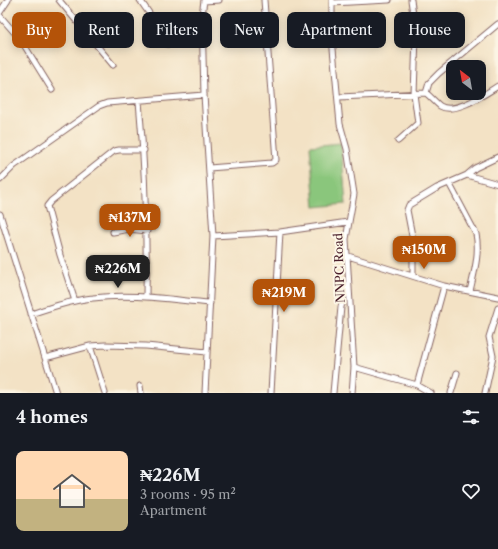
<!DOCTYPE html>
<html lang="en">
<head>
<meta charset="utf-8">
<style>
  body { margin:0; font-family:"Libre Caslon Text",serif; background:#20242c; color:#f1f3f6; height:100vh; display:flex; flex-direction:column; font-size:15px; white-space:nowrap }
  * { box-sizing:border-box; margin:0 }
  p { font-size:13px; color:#9ea1a6 }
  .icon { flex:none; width:22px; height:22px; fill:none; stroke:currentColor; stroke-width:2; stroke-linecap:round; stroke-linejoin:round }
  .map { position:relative; height:393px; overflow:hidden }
  .sheet { display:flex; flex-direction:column; background:#171b24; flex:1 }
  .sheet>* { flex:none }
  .hud { position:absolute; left:12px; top:12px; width:474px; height:36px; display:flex; gap:8px }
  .needle { width:26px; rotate:329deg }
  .fabs { position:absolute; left:446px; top:60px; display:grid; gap:8px }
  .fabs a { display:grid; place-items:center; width:40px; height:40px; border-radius:8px; background:#171b24; box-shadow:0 2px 10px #0003; font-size:20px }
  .price { position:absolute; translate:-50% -34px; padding:0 9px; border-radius:8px; background:#b45309; color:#fff; font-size:13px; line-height:26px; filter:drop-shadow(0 1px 2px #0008) }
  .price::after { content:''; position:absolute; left:50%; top:24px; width:12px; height:9px; margin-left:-6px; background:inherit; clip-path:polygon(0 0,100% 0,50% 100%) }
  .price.selected { background:#222; color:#fff }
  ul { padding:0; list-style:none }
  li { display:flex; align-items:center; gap:12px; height:100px; padding:0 16px }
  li+li { border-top:1px solid #363941 }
  li span { display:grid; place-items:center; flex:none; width:112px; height:80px; border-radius:8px; color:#555 }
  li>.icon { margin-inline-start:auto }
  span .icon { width:48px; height:48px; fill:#fffc; stroke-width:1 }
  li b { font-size:17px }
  h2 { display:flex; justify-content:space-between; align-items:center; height:48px; padding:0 16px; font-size:17px }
  .pill { padding:0 14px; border-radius:8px; background:#171b24; box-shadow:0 2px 10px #0003; font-size:14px; line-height:36px }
  .pill.selected { background:#b45309; color:#fff }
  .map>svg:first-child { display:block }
  .green { fill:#8ac67c; stroke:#6a7254 }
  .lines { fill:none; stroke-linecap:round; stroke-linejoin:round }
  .minor-casing { stroke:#856361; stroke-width:7 }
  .minor { stroke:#fff; stroke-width:5 }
  .labels { text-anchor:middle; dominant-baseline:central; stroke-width:4; stroke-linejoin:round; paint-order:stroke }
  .street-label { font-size:12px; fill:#4a1f2b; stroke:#fcf5e5 }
</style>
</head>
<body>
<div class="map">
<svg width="498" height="393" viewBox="0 0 498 393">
  <rect width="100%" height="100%" fill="#fcf5e5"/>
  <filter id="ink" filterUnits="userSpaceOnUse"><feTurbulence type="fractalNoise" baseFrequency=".025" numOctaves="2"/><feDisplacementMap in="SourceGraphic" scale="8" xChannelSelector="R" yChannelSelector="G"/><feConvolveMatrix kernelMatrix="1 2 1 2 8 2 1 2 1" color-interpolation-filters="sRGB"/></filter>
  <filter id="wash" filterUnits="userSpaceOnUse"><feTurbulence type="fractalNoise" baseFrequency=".012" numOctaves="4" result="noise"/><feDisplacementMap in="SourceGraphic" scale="16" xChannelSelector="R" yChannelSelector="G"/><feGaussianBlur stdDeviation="0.9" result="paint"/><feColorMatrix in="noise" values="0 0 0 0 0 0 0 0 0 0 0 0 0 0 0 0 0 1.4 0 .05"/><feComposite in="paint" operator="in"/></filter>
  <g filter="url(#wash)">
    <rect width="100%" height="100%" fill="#f3e2c5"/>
    <!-- green -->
    <path class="green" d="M341 143 346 204 315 207 310 146Z"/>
  </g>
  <g filter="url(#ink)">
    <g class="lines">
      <defs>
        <path id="minor" d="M59 0 113 65
          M140 0 160 29 168 44
          M204 0 202 16 204 95 213 236 205 393
          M332 0V38L340 124 347 149 354 194 346 239 354 367 352 393
          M204 1 219 0
          M332 3 389 0
          M0 12 8 0
          M0 16 21 40 52 90
          M426 93 429 83 439 73 498 24
          M339 97 426 93C431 97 435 102 440 106 455 115 485 94 498 86
          M139 101C145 166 147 231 146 297
          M398 141 418 123 414 94 416 36 411 0
          M209 168 272 163 276 160 264 0
          M467 175 475 168 498 157
          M0 180 14 166 99 106 107 103 204 95
          M449 183 476 234C480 253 474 273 470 291
          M0 214 56 393
          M113 232 129 229 147 231
          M213 236 280 232 348 222
          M348 256 444 286 498 297
          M413 276V241L407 210 409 205 437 188 467 175 498 184
          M75 301 60 255 47 206 51 201 114 151 119 150H144
          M31 314C51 307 72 300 93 298 131 293 172 300 210 303
          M90 346 105 393
          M45 358 90 346 105 345 146 346 207 352
          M354 367 417 385 431 393
          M417 385 444 286
          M140 386 141 393
          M271 393 280 232
          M333 393 341 307 347 287
          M451 393 457 373
          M485 393 493 356 489 337 498 308"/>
      </defs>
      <!-- minor casing -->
      <use href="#minor" class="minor-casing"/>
      <!-- minor -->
      <use href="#minor" class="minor"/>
    </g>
  </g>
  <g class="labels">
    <!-- street labels -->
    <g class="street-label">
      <text transform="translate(339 268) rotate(-92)">NNPC Road</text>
    </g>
  </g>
</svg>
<div class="fabs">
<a><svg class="needle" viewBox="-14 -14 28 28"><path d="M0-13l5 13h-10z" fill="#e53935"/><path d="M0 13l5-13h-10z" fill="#9ea1a6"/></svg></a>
</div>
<b class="price" style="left:130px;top:238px">₦137M</b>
<b class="price" style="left:424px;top:270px">₦150M</b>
<b class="price selected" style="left:118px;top:289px">₦226M</b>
<b class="price" style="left:284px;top:313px">₦219M</b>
<div class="hud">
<a class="pill selected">Buy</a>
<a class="pill">Rent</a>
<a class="pill">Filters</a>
<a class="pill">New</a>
<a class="pill">Apartment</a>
<a class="pill">House</a>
</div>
</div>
<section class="sheet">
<h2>4 homes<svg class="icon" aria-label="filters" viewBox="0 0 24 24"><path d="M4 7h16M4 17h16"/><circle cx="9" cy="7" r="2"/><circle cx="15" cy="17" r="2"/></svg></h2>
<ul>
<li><span style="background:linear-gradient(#ffd9b3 60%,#c2b280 0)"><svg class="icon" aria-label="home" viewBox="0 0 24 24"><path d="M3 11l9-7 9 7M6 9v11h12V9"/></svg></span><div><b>₦226M</b><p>3 rooms · 95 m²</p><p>Apartment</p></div><svg class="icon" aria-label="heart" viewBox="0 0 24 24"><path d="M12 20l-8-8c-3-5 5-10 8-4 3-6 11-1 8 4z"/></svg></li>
</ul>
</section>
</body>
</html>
